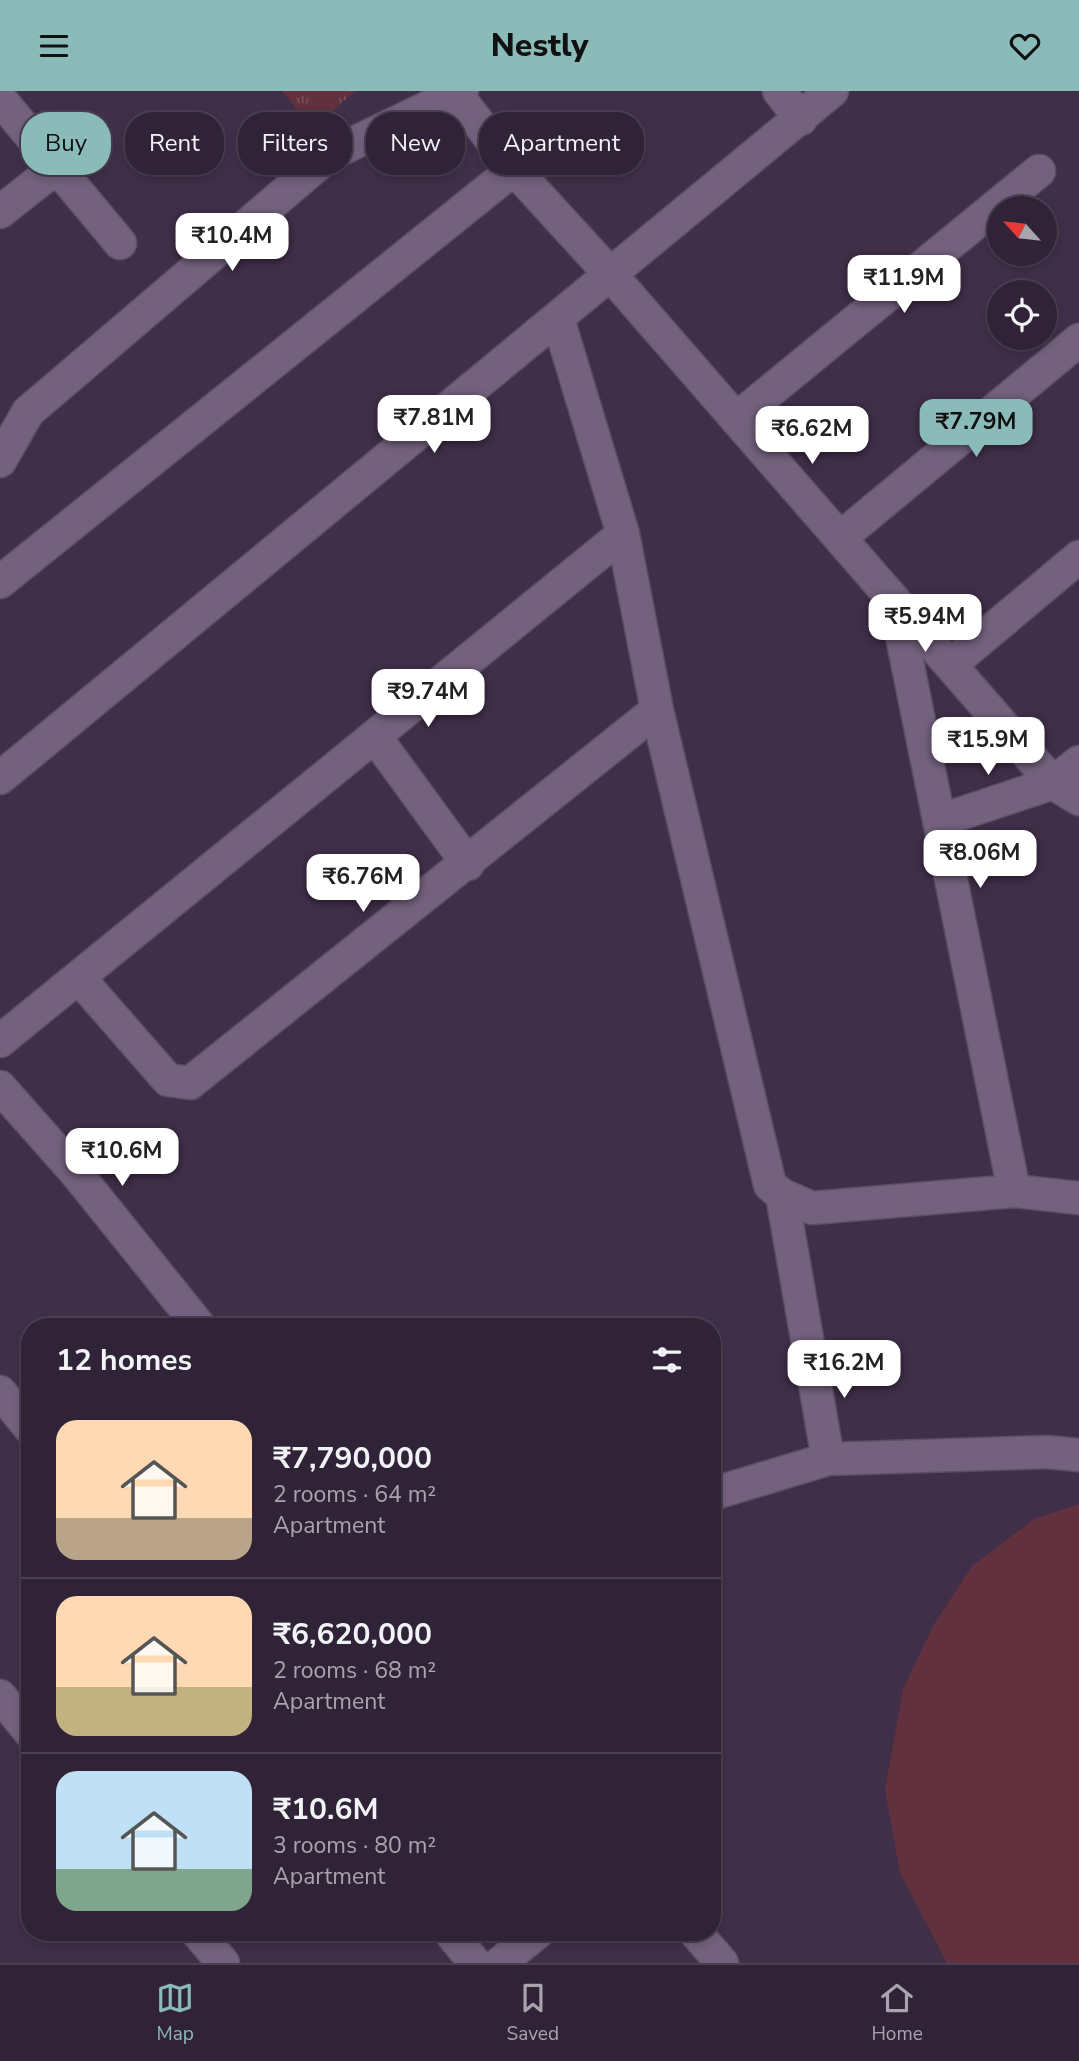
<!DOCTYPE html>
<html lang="en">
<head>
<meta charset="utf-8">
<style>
  body { margin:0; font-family:"Nunito Sans",sans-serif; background:#3c2f42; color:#f1f3f6; height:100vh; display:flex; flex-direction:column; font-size:26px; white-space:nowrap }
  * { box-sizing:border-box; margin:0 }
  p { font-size:23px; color:#a8a4ad }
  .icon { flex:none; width:38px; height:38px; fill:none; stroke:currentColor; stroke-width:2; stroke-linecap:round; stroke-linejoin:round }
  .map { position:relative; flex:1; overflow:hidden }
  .drawer { position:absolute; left:21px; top:1227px; width:700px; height:623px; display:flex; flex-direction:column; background:#302337; border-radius:28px; box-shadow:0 4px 10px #0003,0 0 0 2px #4b4052 }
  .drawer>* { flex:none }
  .top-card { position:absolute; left:21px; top:21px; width:700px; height:63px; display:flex; gap:14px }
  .needle { width:46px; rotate:297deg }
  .buttons { position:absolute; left:987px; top:105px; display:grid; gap:14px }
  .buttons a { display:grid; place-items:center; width:70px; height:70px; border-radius:50%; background:#302337; box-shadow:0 4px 10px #0003,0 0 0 2px #4b4052; font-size:35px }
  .price { position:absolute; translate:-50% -60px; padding:0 16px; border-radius:14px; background:#fff; color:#222; font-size:23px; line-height:46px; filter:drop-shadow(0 2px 4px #0008) }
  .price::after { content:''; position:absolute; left:50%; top:42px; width:21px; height:16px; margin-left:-10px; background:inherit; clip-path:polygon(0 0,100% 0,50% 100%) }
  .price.selected { background:#8bbbb9; color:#111 }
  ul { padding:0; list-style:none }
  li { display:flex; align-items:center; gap:21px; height:175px; padding:0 35px }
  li+li { border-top:2px solid #4b4052 }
  li span { display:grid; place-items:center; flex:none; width:196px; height:140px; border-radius:21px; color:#555 }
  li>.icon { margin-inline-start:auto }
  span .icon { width:84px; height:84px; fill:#fffc; stroke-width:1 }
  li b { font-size:30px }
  h2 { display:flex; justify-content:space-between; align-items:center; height:84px; padding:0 35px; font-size:30px }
  .pill { padding:0 24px; border-radius:28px; background:#302337; box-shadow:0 4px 10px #0003,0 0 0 2px #4b4052; font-size:24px; line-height:63px }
  .pill.selected { background:#8bbbb9; color:#111 }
  header { display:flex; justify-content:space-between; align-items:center; height:91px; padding:0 35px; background:#8bbbb9; color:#111; font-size:32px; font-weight:800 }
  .tabs { display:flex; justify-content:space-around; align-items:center; height:98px; border-top:2px solid #4b4052; background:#302337; font-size:19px; color:#a8a4ad }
  .tabs a { display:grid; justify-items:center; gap:4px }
  .tabs .selected { color:#8bbbb9 }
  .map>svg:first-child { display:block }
  .grass { fill:url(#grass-tufts) }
  .pitch { fill:#62313e }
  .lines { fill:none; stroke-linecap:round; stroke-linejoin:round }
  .minor-casing { stroke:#5d4e64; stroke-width:35 }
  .minor { stroke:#74617e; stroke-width:32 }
</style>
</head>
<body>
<header><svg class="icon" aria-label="menu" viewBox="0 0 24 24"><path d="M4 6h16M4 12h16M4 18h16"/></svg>Nestly<svg class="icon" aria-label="heart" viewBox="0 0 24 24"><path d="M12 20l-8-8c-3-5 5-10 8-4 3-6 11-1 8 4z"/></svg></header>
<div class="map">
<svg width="1079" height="1872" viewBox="0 0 1079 1872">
  <defs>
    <pattern id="grass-tufts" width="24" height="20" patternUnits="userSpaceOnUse" patternTransform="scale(1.75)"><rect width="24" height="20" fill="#62313e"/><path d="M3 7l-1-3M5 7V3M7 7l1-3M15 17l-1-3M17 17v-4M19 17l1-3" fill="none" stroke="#794f5b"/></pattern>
  </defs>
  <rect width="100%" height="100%" fill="#402f49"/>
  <!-- grass -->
  <path class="grass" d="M282 0H355L313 37Z"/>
  <!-- pitch -->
  <path class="pitch" d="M1079 1413V1872H947L900 1782 885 1699 903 1598 934 1533 972 1475 1034 1428Z"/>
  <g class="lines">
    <defs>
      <path id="minor" d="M779 0 801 28
        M0 8 120 152
        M514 78 611 184 1053 692 1079 708
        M0 121 57 76
        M736 328 1039 80
        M0 370 28 321 329 64 462 0
        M623 443 657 619 770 1094 782 1104 812 1117 1014 1100 1079 1107
        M840 447 1079 249
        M0 491 514 78 456 3
        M895 511 1014 1100
        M950 574 1079 466
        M376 647 468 773
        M0 687 832 0
        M939 730 1053 692 1079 671
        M79 887 168 989 190 992 657 619
        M0 950 623 443 558 228
        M0 996 77 1083 200 1236
        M0 1301 30 1337
        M828 1368 1047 1361 1079 1364
        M712 1403 828 1368 782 1104
        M0 1605 30 1641
        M197 1841 223 1872
        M450 1841 475 1872
        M695 1841 722 1872
        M500 1872 538 1841"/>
    </defs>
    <!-- minor casing -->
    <use href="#minor" class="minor-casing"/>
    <!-- minor -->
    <use href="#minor" class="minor"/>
  </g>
</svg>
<div class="buttons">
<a><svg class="needle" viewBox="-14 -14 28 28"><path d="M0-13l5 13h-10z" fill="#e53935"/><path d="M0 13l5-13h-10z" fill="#a8a4ad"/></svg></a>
<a><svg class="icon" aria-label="locate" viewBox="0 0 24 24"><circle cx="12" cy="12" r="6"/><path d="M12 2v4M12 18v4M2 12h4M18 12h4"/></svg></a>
</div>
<b class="price" style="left:232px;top:182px">₹10.4M</b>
<b class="price" style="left:904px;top:224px">₹11.9M</b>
<b class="price" style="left:434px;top:364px">₹7.81M</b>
<b class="price selected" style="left:976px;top:368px">₹7.79M</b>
<b class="price" style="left:812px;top:375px">₹6.62M</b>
<b class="price" style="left:925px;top:563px">₹5.94M</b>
<b class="price" style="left:428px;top:638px">₹9.74M</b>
<b class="price" style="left:988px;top:686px">₹15.9M</b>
<b class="price" style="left:980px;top:799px">₹8.06M</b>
<b class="price" style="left:363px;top:823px">₹6.76M</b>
<b class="price" style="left:122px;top:1097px">₹10.6M</b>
<b class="price" style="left:844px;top:1309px">₹16.2M</b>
<div class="top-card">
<a class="pill selected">Buy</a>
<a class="pill">Rent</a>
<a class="pill">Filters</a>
<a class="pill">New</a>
<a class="pill">Apartment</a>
</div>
<section class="drawer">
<h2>12 homes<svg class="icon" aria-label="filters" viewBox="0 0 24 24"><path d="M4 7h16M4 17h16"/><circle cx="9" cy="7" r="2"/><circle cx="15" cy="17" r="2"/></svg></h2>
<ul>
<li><span style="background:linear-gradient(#ffd9b3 70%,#b9a48a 0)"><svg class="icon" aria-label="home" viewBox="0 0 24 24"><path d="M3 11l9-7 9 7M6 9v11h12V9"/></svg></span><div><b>₹7,790,000</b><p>2 rooms · 64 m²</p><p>Apartment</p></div></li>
<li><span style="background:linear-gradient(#ffd9b3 65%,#c2b280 0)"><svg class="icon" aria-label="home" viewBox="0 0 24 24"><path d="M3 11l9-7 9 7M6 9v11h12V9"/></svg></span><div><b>₹6,620,000</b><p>2 rooms · 68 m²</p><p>Apartment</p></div></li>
<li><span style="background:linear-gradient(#bfe0f5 70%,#7fa58c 0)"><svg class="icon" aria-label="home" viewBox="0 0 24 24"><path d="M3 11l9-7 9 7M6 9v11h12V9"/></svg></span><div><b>₹10.6M</b><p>3 rooms · 80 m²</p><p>Apartment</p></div></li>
</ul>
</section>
</div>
<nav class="tabs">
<a class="selected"><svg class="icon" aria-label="map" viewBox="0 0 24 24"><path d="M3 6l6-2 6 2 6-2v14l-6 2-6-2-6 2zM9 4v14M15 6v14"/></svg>Map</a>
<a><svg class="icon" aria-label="saved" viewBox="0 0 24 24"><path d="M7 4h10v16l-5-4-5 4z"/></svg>Saved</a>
<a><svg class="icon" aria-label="home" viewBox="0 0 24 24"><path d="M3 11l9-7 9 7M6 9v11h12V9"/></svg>Home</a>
</nav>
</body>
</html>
